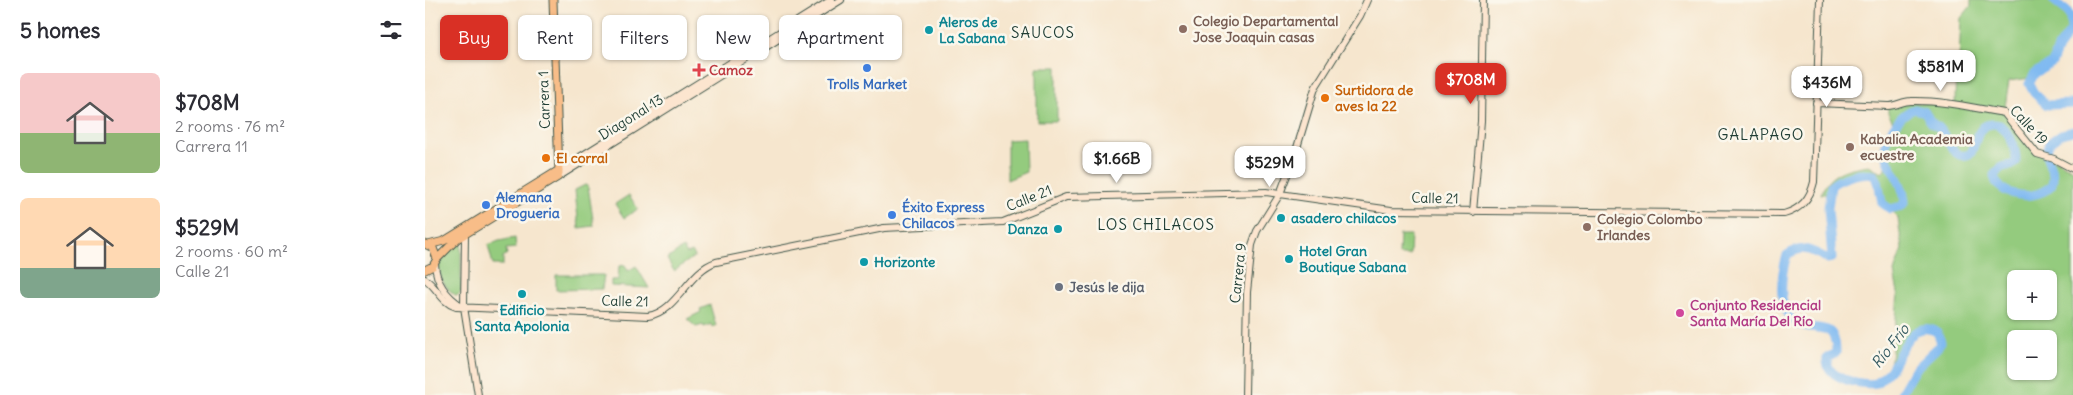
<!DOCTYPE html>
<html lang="en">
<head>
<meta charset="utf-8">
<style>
  body { margin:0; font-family:Delius,sans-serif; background:#f2f2f3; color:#2b2b33; height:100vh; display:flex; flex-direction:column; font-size:19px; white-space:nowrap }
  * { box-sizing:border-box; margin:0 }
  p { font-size:16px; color:#7c7c81 }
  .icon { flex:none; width:28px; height:28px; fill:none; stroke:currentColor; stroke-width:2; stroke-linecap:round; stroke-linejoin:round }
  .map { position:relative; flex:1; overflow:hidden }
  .drawer { display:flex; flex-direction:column; background:#fff; width:425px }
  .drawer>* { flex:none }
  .hud { position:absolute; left:15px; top:15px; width:475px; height:45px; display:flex; gap:10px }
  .buttons { position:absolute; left:1582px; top:270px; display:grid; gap:10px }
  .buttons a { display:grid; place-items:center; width:50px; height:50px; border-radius:8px; background:#fff; box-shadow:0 1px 4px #0004; font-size:25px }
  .price { position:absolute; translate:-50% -42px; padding:0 11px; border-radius:10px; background:#fff; color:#222; font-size:16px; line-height:32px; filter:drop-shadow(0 1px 2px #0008) }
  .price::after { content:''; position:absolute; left:50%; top:30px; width:15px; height:11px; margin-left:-8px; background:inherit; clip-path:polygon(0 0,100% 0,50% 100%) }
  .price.active { background:#d93025; color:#fff }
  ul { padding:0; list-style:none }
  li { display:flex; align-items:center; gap:15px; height:125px; padding:0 20px }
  li span { display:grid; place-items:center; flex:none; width:140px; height:100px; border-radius:8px; color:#555 }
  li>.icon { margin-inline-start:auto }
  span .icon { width:60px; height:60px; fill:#fffc; stroke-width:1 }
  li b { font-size:21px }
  h2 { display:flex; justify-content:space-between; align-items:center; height:60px; padding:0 20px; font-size:21px }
  .tag { padding:0 18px; border-radius:8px; background:#fff; box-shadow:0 1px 4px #0004; font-size:18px; line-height:45px }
  .tag.active { background:#d93025; color:#fff }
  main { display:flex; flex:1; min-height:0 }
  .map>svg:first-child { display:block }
  .green { fill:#94cb7e; stroke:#5a8459; fill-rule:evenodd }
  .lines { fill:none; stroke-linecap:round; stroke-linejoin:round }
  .river { stroke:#80baf1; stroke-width:9 }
  .secondary-casing { stroke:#3f564b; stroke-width:8 }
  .primary-casing { stroke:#3f564b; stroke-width:9 }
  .secondary { stroke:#fce5cf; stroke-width:6 }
  .primary { stroke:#f8bd88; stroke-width:7 }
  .education-dot { fill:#8d6e63; stroke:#fbf7ec; stroke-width:2 }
  .culture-dot { fill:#0f9aa8; stroke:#fbf7ec; stroke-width:2 }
  .shop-dot { fill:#3f7fe0; stroke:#fbf7ec; stroke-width:2 }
  .health-dot { fill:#e0444e; stroke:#fbf7ec; stroke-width:2 }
  .food-dot { fill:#e8710a; stroke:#fbf7ec; stroke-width:2 }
  .worship-dot { fill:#6b7280; stroke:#fbf7ec; stroke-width:2 }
  .hotel-dot { fill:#d1479c; stroke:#fbf7ec; stroke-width:2 }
  .labels { text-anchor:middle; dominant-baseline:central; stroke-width:5; stroke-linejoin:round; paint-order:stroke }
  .education-label { font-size:14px; font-weight:bold; fill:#785e54; stroke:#fbf7ec; text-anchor:start }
  .culture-label { font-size:14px; font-weight:bold; fill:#0d838f; stroke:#fbf7ec; text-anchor:start }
  .health-label { font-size:14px; font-weight:bold; fill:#be3a42; stroke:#fbf7ec; text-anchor:start }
  .shop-label { font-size:14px; font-weight:bold; fill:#366cbe; stroke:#fbf7ec; text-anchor:start }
  .food-label { font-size:14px; font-weight:bold; fill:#c56008; stroke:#fbf7ec; text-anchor:start }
  .street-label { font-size:14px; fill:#1f3d34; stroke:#fbf7ec }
  .worship-label { font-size:14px; font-weight:bold; fill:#5b616d; stroke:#fbf7ec; text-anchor:start }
  .hotel-label { font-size:14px; font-weight:bold; fill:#b23c85; stroke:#fbf7ec; text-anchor:start }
  .neighbourhood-label { font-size:15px; letter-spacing:1px; fill:#1f3d34; stroke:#fbf7ec }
  .water-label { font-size:15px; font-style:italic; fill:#375c63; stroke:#fbf7ec }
</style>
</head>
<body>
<main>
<section class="drawer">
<h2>5 homes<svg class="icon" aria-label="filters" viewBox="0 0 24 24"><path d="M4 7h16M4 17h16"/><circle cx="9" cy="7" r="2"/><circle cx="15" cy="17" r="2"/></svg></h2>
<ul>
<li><span style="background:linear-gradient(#f6c9c9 60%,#8fb573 0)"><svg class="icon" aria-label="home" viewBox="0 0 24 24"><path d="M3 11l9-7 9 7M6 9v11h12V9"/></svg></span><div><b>$708M</b><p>2 rooms · 76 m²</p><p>Carrera 11</p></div></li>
<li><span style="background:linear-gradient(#ffd9b3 70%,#7fa58c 0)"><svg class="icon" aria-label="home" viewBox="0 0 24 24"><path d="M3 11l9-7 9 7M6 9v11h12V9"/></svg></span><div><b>$529M</b><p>2 rooms · 60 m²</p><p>Calle 21</p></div></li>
</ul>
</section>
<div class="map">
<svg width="1648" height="395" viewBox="0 0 1648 395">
  <rect width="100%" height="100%" fill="#fbf7ec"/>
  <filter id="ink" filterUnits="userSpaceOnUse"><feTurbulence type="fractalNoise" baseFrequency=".02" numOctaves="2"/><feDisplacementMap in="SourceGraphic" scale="10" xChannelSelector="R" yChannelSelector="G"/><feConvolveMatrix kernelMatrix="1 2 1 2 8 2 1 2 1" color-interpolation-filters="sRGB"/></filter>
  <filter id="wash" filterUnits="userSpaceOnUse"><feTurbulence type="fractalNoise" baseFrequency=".0096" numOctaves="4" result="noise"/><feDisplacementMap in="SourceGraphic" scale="20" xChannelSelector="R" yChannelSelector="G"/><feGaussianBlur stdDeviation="1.12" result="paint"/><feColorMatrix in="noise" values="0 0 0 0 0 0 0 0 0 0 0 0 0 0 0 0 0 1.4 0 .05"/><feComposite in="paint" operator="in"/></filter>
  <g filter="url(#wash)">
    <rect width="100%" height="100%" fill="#f6e6ce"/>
    <!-- green -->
    <path class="green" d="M1546 0H1628L1642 11 1646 25 1644 34 1633 48 1625 66 1614 70 1605 78 1584 81 1579 113 1607 148 1648 169V395H1475L1490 369 1513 347 1516 342 1512 332C1487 318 1475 353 1464 371L1470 330 1473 293 1469 272 1477 249 1473 218 1465 209 1457 203 1453 181 1449 174C1439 172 1418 177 1409 183 1405 186 1405 190 1404 194H1396C1404 172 1423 168 1444 165L1457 173 1464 163C1456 148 1461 138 1470 125L1463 113V106L1481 102 1530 105 1531 60H1534L1536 18 1546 6ZM1591 279H1624V311H1591ZM1591 339H1624V371H1591Z
      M612 67H632V121H612Z
      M600 139 601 172 582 180V140Z
      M160 185 163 186 169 226 154 228 150 190Z
      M204 195 213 209 199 218 190 204Z
      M975 235H986L985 255H974Z
      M90 238 91 248 81 249 82 254 78 257V265H68L63 245 74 241Z
      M32 243 36 245V292L32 296C18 288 7 268 20 253 24 250 28 246 32 243Z
      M258 248 262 254 267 252 270 256 249 271 242 259Z
      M200 265 203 271 211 266 224 288 186 286V280H193L194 266Z
      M131 275H179L177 289 131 290Z
      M285 305 291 326 287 327 286 324 279 327 278 325 271 327 262 319 276 312 275 309Z"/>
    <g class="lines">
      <!-- river -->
      <path class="river" d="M1628 0 1642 11 1645 17 1646 30 1633 48 1627 63 1610 73 1604 84 1609 93 1622 105 1648 104
        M1475 395 1490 369 1513 347 1516 342 1512 332C1487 318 1477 351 1466 369 1463 374 1456 378 1452 383 1436 386 1400 379 1402 358L1411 353V350C1411 343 1409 333 1402 330 1394 327 1384 328 1375 325 1350 315 1356 275 1362 255 1379 244 1387 251 1403 259L1407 258 1403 208 1406 186C1414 178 1438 171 1449 174L1453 181 1457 203 1465 209 1477 206 1480 201C1477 170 1445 158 1469 126 1475 118 1480 112 1490 109L1500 112C1502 115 1504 120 1507 123 1510 126 1513 125 1516 130 1522 138 1530 164 1546 153 1553 139 1552 119 1575 125 1586 135 1591 148 1591 162L1587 165 1577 167 1569 175C1571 197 1613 203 1627 184 1632 167 1616 163 1624 143L1636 134 1648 131"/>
    </g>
  </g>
  <g filter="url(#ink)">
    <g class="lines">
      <defs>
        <path id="secondary" d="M1391 103 1463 106C1471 106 1478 101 1486 101 1517 100 1549 108 1579 113L1612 154 1629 159 1648 169
          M134 170 406 0
          M133 177 416 0
          M1048 212 1056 121 1058 0
          M40 235 39 307 53 395
          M10 264C11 283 22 297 38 307
          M0 279C12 287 17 303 31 307L223 316C253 311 263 271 291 262L459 228 578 222 641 197 841 192 966 210 1359 214C1376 209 1385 199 1389 182L1395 0
          M820 395 822 292 827 245 832 231 855 194 871 151 890 88 935 16 942 0"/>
        <path id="primary" d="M3 245 19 241 134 170
          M12 259 32 239 133 177 134 173 128 0
          M0 270 8 266 12 259 8 248 0 244"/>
      </defs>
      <!-- secondary casing -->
      <use href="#secondary" class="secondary-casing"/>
      <!-- primary casing -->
      <use href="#primary" class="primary-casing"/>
      <!-- secondary -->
      <use href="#secondary" class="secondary"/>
      <!-- primary -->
      <use href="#primary" class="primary"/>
    </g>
  </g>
  <!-- markers -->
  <g class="education-dot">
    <circle cx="758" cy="29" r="5"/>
    <circle cx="1425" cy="147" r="5"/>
    <circle cx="1162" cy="227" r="5"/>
  </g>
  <g class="culture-dot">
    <circle cx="504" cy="30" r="5"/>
    <circle cx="856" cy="218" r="5"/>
    <circle cx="633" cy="229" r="5"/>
    <circle cx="864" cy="259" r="5"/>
    <circle cx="439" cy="262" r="5"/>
    <circle cx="97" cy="294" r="5"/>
  </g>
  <g class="shop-dot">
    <circle cx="442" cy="68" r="5"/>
    <circle cx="61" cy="205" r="5"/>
    <circle cx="467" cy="215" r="5"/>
  </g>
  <path class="health-dot" d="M271.5 62.5h5v5h5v5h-5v5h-5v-5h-5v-5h5z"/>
  <g class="food-dot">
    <circle cx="900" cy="98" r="5"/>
    <circle cx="121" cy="158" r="5"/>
  </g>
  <circle class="worship-dot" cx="634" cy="287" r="5"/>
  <circle class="hotel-dot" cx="1255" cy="313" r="5"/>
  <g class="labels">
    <!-- education labels -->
    <g class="education-label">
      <text x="768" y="21">Colegio Departamental<tspan x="768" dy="16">Jose Joaquin casas</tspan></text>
      <text x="1435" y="139">Kabalia Academia<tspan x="1435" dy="16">ecuestre</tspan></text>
      <text x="1172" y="219">Colegio Colombo<tspan x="1172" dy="16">Irlandes</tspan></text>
    </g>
    <!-- culture labels -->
    <g class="culture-label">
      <text x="514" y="22">Aleros de<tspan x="514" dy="16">La Sabana</tspan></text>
      <text x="866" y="218">asadero chilacos</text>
      <text x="623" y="229" text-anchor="end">Danza</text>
      <text x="874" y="251">Hotel Gran<tspan x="874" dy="16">Boutique Sabana</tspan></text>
      <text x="449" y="262">Horizonte</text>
      <text x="97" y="310" text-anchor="middle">Edificio<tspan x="97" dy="16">Santa Apolonia</tspan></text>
    </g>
    <!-- health labels -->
    <g class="health-label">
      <text x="284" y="70">Camoz</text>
    </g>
    <!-- shop labels -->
    <g class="shop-label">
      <text x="442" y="84" text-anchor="middle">Trolls Market</text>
      <text x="71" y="197">Alemana<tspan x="71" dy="16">Drogueria</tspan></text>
      <text x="477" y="207">Éxito Express<tspan x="477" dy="16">Chilacos</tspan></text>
    </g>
    <!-- food labels -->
    <g class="food-label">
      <text x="910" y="90">Surtidora de<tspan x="910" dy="16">aves la 22</tspan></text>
      <text x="131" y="158">El corral</text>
    </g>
    <!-- street labels -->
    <g class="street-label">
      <text transform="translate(119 100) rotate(-92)">Carrera 1</text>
      <text transform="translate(206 117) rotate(-32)">Diagonal 13</text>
      <text transform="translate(1604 125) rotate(47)">Calle 19</text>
      <text transform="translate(604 198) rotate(-22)">Calle 21</text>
      <text transform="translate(1010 198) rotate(1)">Calle 21</text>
      <text transform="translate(813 273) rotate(-84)">Carrera 9</text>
      <text transform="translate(200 301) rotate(1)">Calle 21</text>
    </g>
    <!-- worship labels -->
    <g class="worship-label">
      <text x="644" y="287">Jesús le dija</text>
    </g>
    <!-- hotel labels -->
    <g class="hotel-label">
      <text x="1265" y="305">Conjunto Residencial<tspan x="1265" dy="16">Santa María Del Río</tspan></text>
    </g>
    <!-- neighbourhood labels -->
    <g class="neighbourhood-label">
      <text x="618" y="32">SAUCOS</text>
      <text x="1336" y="134">GALAPAGO</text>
      <text x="731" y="224">LOS CHILACOS</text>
    </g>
    <!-- water labels -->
    <g class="water-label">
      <text transform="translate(1465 346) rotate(-52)">Río Frío</text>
    </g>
  </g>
</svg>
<div class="buttons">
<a>+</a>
<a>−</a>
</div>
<b class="price" style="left:1516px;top:92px">$581M</b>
<b class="price active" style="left:1046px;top:105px">$708M</b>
<b class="price" style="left:1402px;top:108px">$436M</b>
<b class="price" style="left:692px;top:184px">$1.66B</b>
<b class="price" style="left:845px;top:188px">$529M</b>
<div class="hud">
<a class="tag active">Buy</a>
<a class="tag">Rent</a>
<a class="tag">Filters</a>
<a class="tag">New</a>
<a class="tag">Apartment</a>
</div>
</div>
</main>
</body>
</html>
